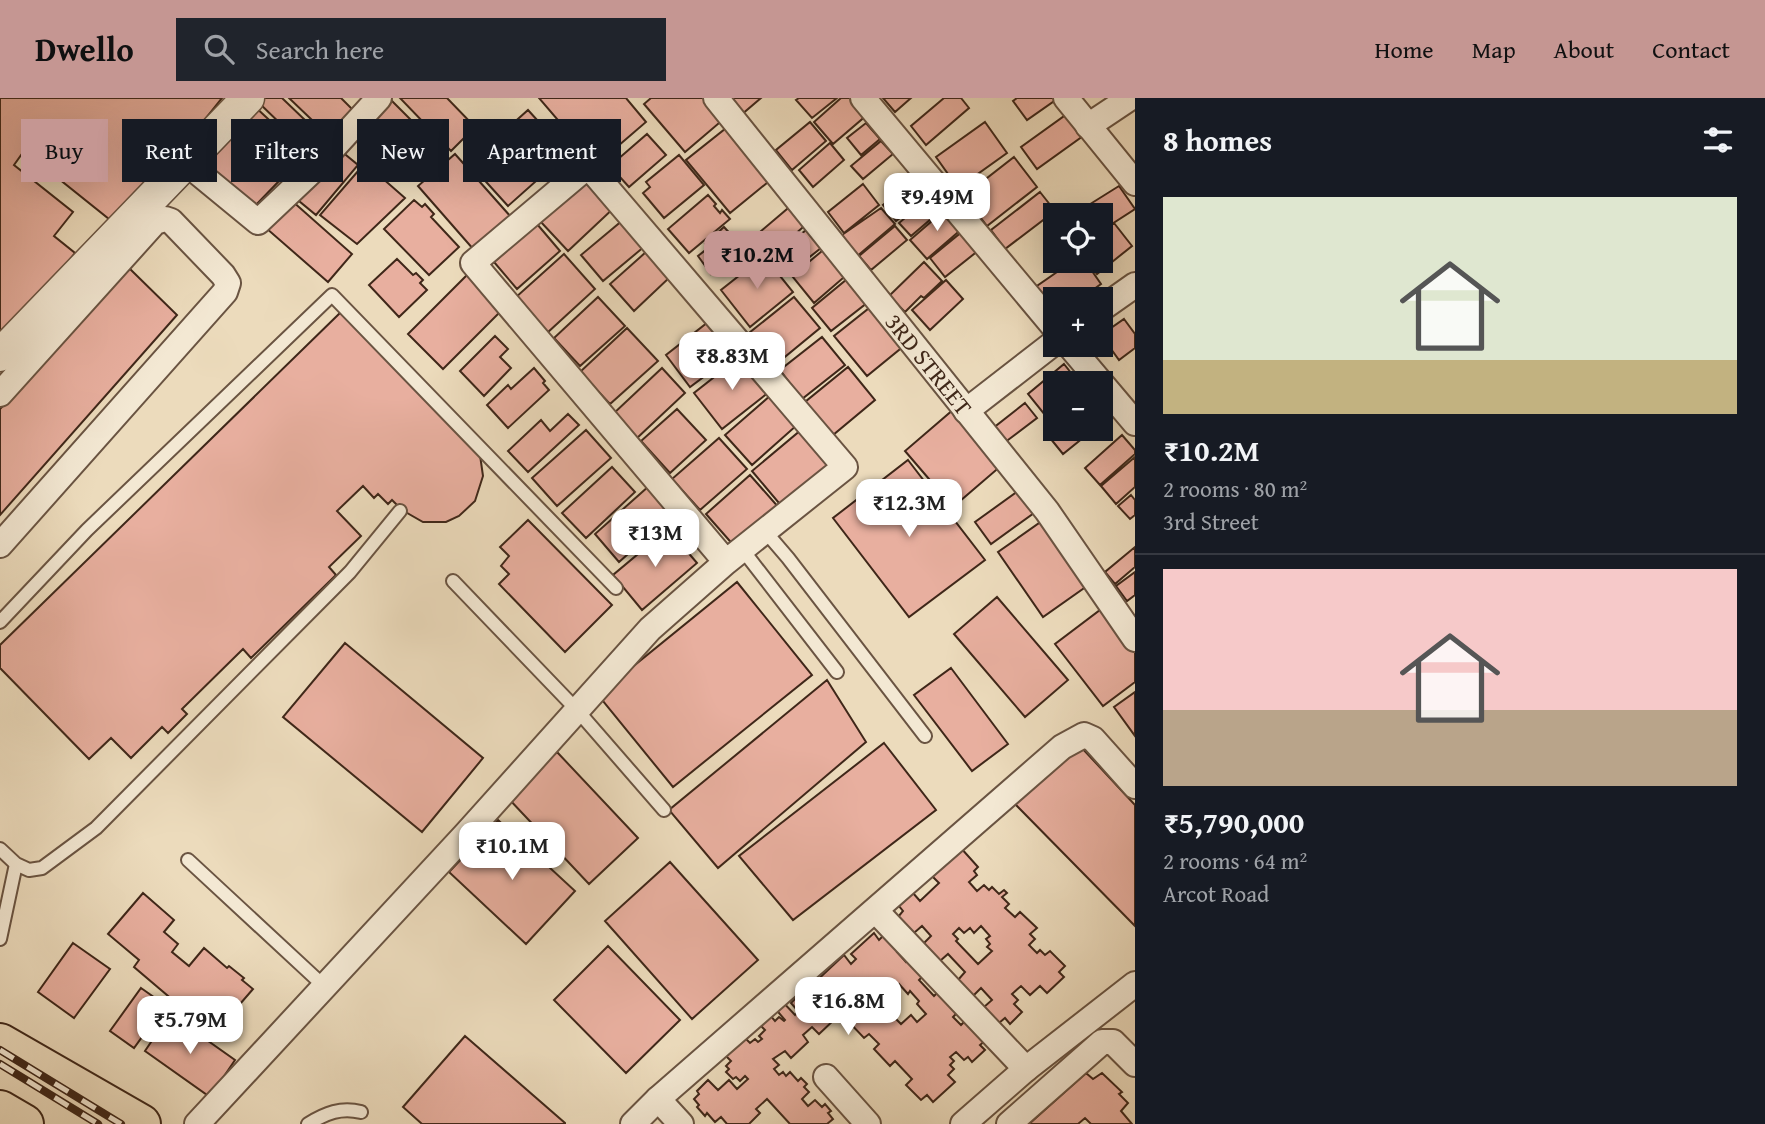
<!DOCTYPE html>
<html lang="en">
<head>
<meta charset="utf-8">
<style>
  body { margin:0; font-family:"Gentium Book Plus",serif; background:#20242c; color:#f1f3f6; height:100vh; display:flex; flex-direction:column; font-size:26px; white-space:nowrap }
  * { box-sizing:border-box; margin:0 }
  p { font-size:23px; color:#9ea1a6 }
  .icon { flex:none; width:38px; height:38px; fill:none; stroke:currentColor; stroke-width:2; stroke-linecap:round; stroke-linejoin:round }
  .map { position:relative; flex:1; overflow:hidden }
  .drawer { display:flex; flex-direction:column; background:#171b24; width:630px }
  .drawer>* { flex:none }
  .top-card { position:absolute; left:21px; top:21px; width:665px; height:63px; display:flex; gap:14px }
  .buttons { position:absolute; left:1043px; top:105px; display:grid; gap:14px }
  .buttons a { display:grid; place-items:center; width:70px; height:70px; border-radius:0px; background:#171b24; box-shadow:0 7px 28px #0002; font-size:35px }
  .price { position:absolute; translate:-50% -60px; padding:0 16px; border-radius:14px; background:#fff; color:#222; font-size:23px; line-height:46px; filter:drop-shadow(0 2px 4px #0008) }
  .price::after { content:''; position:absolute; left:50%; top:42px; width:21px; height:16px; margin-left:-10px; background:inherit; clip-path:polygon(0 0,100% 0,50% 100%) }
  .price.current { background:#c59692; color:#111 }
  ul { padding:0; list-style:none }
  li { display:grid; align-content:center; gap:14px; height:371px; padding:0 28px }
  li+li { border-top:2px solid #363941 }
  li span { display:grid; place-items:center; height:217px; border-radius:0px; color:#555 }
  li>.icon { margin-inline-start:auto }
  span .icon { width:126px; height:126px; fill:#fffc; stroke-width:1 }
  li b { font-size:30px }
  h2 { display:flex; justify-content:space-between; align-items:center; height:84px; padding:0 28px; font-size:30px }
  .pill { padding:0 24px; border-radius:0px; background:#171b24; box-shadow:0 7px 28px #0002; font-size:24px; line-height:63px }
  .pill.current { background:#c59692; color:#111 }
  header { display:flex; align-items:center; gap:42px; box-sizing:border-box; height:98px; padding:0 35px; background:#c59692; color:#111 }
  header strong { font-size:33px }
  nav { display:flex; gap:38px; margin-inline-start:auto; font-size:24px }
  .search { width:490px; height:63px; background:#20242c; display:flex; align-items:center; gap:18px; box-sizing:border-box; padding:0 24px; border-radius:0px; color:#9ea1a6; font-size:26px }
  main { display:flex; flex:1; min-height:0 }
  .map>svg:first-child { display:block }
  .building { fill:#e8af9f; stroke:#3f2719; stroke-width:2; fill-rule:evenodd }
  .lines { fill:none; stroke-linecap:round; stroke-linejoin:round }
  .service-casing { stroke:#6a5442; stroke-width:16 }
  .minor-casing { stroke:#6a5442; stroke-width:28 }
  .tertiary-casing { stroke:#6a5442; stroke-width:35 }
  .primary-casing { stroke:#3f2719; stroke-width:42 }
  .service { stroke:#f3e8d3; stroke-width:12 }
  .minor { stroke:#f3e8d3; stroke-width:24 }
  .tertiary { stroke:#f3e8d3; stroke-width:32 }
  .primary { stroke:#ecdbbc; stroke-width:38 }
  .rail-casing { stroke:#3f2719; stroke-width:8 }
  .rail { stroke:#f3e8d3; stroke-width:5; stroke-dasharray:16; stroke-linecap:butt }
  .labels { text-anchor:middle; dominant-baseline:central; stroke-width:5; stroke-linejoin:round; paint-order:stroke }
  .street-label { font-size:24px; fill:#3f2719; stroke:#f3e8d3 }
</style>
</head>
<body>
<header>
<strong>Dwello</strong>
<div class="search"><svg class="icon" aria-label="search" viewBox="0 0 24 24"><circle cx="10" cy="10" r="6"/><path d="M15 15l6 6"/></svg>Search here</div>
<nav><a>Home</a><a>Map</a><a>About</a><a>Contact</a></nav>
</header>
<main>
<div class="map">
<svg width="1135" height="1026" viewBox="0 0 1135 1026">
  <rect width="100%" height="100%" fill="#ecdbbc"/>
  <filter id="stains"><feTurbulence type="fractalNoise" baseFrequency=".00286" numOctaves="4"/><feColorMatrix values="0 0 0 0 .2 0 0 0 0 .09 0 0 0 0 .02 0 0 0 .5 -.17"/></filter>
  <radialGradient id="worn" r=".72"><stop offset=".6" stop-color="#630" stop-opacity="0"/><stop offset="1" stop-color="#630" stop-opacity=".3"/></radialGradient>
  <!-- building -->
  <path class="building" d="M0 0H222L119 129 24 53 14 67 73 114 54 138 75 155 0 250Z
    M262 0H282L331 47 317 61 258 4Z
    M289 0H341L359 18 335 44Z
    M400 0H447L475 29 451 53Z
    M539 0H626L646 24 611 54 596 36 581 49Z
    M651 0H708L725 20 685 54 644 6Z
    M726 0H761L741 17Z
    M799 0H837L812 20 796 2Z
    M841 0H855L868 16 833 46 814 24Z
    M883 0H911L895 14Z
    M944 0H961L969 10 926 47 911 28Z
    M1017 0H1056L1057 1 1027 22 1013 3Z
    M391 2 431 42 406 67 366 28Z
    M251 5 307 57 286 79 230 28Z
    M528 12 567 55 540 80 500 37Z
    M1067 16 1083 38 1037 71 1021 49Z
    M810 24 826 43 792 72 776 52Z
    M985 24 1007 55 958 90 936 59Z
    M866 25 880 41 861 57 847 40Z
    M730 27 773 80 730 115 686 62Z
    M227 31 280 82 253 110 200 60Z
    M647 36 666 57 629 89 610 68Z
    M496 41 535 84 508 108 469 65Z
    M881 43 893 56 863 81 851 68Z
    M830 45 844 62 813 89 799 72Z
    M335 48 358 67 316 117 293 98Z
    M455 56 511 119 474 152 418 88Z
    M679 57 704 87 664 120 643 95 650 89 646 84Z
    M1014 59 1037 89 987 128 964 98Z
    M365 65 405 100 357 146 320 117Z
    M588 77 617 107 568 153 540 123Z
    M922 77 934 93 896 123 883 107Z
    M863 86 879 107 844 135 828 114Z
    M1119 88 1135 111 1101 133V117H1081L1079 113Z
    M1040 94 1055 113 1005 151 991 132Z
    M933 96 945 109 911 138 899 125Z
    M708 97 716 106 714 108 720 115 722 112 730 121 689 155 668 131Z
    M291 102 352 156 328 184 266 130Z
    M414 102 422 109 425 106 434 116 431 119 459 149 429 177 384 131Z
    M793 106 809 124 771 157 754 139Z
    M881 110 895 126 855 160 839 139Z
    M947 110 964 129 927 161 910 142Z
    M623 122 645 148 603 183 581 157Z
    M1114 125 1132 148 1097 176 1087 163H1101V135Z
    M537 126 560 153 517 191 494 164Z
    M811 128 826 146 787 177 773 159Z
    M895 128 907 142 871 172 859 158Z
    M724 129 745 152 716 177 713 174 711 176 698 158 708 150 705 146Z
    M963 133 979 152 945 179 930 160Z
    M828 148 850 174 814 205 792 178Z
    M646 154 670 179 634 213 610 186Z
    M564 156 595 191 547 235 515 200Z
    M764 158 793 194 750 229 721 192Z
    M397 161 413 177 416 175 423 182 420 185 427 192 399 219 369 187Z
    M1073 163H1085L1101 186 1080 201H1055V218L1034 190Z
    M924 164 942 183 924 200 921 198 905 214 889 198Z
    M128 169 177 217 0 417V311Z
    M467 177 502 212 443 271 408 236Z
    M852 177 872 201 831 233 812 210Z
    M946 182 963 201 930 232 912 212Z
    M598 199 625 228 580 268 554 240Z
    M794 199 820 230 775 267 749 235Z
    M873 207 905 247 867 278 834 238Z
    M341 214 480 357 483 378 475 403 459 418 446 424H423L402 412 392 402 388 406 378 396 374 400 363 388 337 413 361 438 329 469 336 477 251 560 243 551 182 611 187 616 168 635 162 629 131 660 111 640 89 661 0 570V547Z
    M712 221 737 254 690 289 666 257Z
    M1124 221 1135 236V250L1119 262 1101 237Z
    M627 230 658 263 610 306 580 274Z
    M495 238 508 251 500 259 511 270 484 298 460 273Z
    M822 239 845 267 802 301 780 272Z
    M741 258 769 294 722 331 694 295Z
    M1064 266 1079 285H1055V316L1049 322 1028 296Z
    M848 269 875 302 833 337 805 304Z
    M534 270 545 283 543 285 549 292 508 330 487 307 508 287 511 291Z
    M662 270 685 295 636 341 613 316Z
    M771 297 797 327 752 367 725 337Z
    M1025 305 1037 320 1004 345 992 331Z
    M677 311 706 342 670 375 641 343Z
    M954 311 1002 367 953 409 905 353Z
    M568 316 579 327 528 374 508 353 541 322 550 333Z
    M1055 327V331H1094L1063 356 1046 335Z
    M586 332 611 360 557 408 532 380Z
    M801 332 833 370 784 411 752 373Z
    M1122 337 1135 352V356L1100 387 1085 370Z
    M719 340 747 371 700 412 672 381Z
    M1135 359V389L1116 406 1101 388Z
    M908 362 985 462 909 519 833 420Z
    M612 369 635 394 586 440 562 415Z
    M750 377 780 411 736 450 706 416Z
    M649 388 673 416 619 464 595 436Z
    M1018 393 1034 415 991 446 975 424Z
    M1131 397 1135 402V417L1130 421 1118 408Z
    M528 422 612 507 565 554 499 486 509 476 501 468 509 458 500 449Z
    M1042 423 1087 488 1043 519 998 454Z
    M668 431 697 465 642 512 613 477Z
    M1135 449V469L1115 486 1105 474Z
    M1135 474V497L1127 503 1116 488Z
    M737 484 812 577 673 689 598 597Z
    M997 499 1068 582 1025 619 954 536Z
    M1104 509 1135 550V584L1103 608 1055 546Z
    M345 545 483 660 422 734 283 619Z
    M951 570 1008 646 972 673 914 597Z
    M827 582 866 644 718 770 669 712Z
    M1135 594V638L1114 609Z
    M884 645 936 712 793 822 739 758Z
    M1081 649 1135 707V828L1015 706Z
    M557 654 638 740 589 786 508 700Z
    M498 722 575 793 526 846 449 774Z
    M960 749 978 769 974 773 977 777 969 784 977 793 984 787 989 792 992 789 999 796 1004 792 1007 795 1002 799 1009 806 1005 810 1015 819 1020 814 1037 830 1030 836 1035 841 1029 847 1037 855 1040 852 1045 857 1050 853 1065 868 1059 874 1064 879 1047 895 1040 888 1030 897 1021 888 1012 896 1018 902 1014 906 1022 914 1010 926 1005 920 999 925 984 909 992 902 981 890 973 898 958 882 965 874 948 856 940 863 923 846 931 838 922 828 914 835 898 819 903 813 899 808 913 795 920 803 939 785 927 773ZM981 828 990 838 986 841 990 846 987 849 992 853 978 866 956 843 958 841 953 836 959 830 964 835 970 830 974 835Z
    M670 764 758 862 692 921 605 823Z
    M143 795 174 822 164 834 178 846 172 854 189 868 204 850 227 870 229 868 244 880 242 882 253 891 221 928 201 912 194 920 134 869 139 862 108 836Z
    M874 835 879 842 886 835 901 850 897 854 906 864 910 860 925 876 919 882 934 898 939 893 958 914 953 919 961 927 967 921 986 942 980 947 985 952 972 964 968 959 964 962 956 954 950 959 954 963 950 967 954 971 948 977 955 984 933 1004 927 997 921 1002 906 987 912 981 895 963 890 968 874 951 879 946 869 936 864 940 847 922 852 917 846 911 849 909 839 898 830 906 832 909 828 913 835 921 819 936 812 929 803 937 808 944 791 960 785 953 773 961 779 967 774 971 779 977 783 974 786 978 790 974 798 983 801 980 807 986 804 989 809 994 802 1001 808 1008 815 1002 822 1009 825 1006 831 1013 828 1015 833 1021 827 1026H790L767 1001 756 1011 760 1015 749 1026H727L721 1019 715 1024 707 1015 705 1018 697 1009 699 1007 694 1001 699 996 697 993 708 982 718 992 729 982 737 991 748 981 745 978 740 983 736 979 733 981 726 974 729 971 726 968 731 963 722 954 741 936 750 945 755 941 758 944 762 941 759 938 765 932 759 926 769 916 775 923 779 919 784 923 785 922 773 908 780 901 795 917 798 913 791 905 795 901 791 897 798 890 807 896 813 890 811 888 844 857 851 866 856 861 851 856ZM899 886 908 896 910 893 919 903 917 906 926 916 917 924 911 917 901 926 888 913 895 907 890 902 894 898 890 894Z
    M73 845 110 871 74 920 38 894Z
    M608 848 680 922 626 975 554 902Z
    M141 890 165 907 134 950 110 933Z
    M170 916 235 962 210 999 145 953Z
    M465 938 565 1025V1026H422L403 1009Z
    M1086 975 1093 981 1102 975 1122 994 1119 996 1128 1005 1121 1013 1132 1026H1091L1085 1020 1078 1026H1029Z"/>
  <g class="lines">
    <defs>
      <path id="service" d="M764 432 788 460 925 638
        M742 451 837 574
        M453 483 577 612 664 712
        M0 524 87 432 332 197 616 490
        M0 751 16 766 0 841
        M188 762 325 889
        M16 766 29 772 42 770 96 730 350 474 400 413
        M308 1026C326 1015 341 1009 361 1014"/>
      <g id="minor">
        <path id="s1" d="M716 0 1047 413 1135 541"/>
        <path d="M863 0 1055 230"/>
        <path d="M1066 0 1135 85"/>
        <path d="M1088 28 1130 0"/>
        <path d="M185 64 258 124 313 72 379 0"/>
        <path d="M1101 211 1135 187"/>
        <path d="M1069 247 1135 325"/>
        <path d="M0 296 155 124 165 121 171 123 223 177 228 185 225 194 0 447"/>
        <path d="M966 313 1055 244"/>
        <path d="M876 813 1026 971"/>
        <path d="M826 979 868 1026"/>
        <path d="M197 1026 466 736 650 531 726 464 845 369 588 68 473 165 726 464"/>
        <path d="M633 1026 658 1001"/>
        <path d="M681 1026 658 1001 1062 649 1084 637 1093 641 1135 688"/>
        <path d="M963 1026 1026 971 1135 886"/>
        <path d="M1009 1026 1102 944H1113L1135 966"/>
      </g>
      <path id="tertiary" d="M0 257 248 0"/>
      <path id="primary" d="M0 945 141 1026
        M0 1012 24 1026"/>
    </defs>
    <!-- service casing -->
    <use href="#service" class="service-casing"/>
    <!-- minor casing -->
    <use href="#minor" class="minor-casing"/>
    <!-- tertiary casing -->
    <use href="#tertiary" class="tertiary-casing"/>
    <!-- primary casing -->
    <use href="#primary" class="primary-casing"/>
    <!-- service -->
    <use href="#service" class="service"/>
    <!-- minor -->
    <use href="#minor" class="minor"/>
    <!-- tertiary -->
    <use href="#tertiary" class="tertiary"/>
    <!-- primary -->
    <use href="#primary" class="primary"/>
    <defs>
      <path id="rail" d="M0 952 121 1026
        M0 966 98 1026"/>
    </defs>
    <!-- rail casing -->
    <use href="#rail" class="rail-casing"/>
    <!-- rail -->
    <use href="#rail" class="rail"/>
  </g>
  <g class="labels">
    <!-- street labels -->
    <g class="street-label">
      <text stroke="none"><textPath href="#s1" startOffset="341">3RD STREET</textPath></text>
    </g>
  </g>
  <rect width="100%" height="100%" filter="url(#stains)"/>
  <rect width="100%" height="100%" fill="url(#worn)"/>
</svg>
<div class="buttons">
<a><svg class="icon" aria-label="locate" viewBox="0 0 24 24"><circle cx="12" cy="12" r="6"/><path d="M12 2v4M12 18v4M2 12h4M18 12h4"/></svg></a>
<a>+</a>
<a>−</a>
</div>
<b class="price" style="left:937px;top:135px">₹9.49M</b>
<b class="price current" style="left:757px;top:193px">₹10.2M</b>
<b class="price" style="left:732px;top:294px">₹8.83M</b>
<b class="price" style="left:909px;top:441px">₹12.3M</b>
<b class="price" style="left:655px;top:471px">₹13M</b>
<b class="price" style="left:512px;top:784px">₹10.1M</b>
<b class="price" style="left:848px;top:939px">₹16.8M</b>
<b class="price" style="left:190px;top:958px">₹5.79M</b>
<div class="top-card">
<a class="pill current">Buy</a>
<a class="pill">Rent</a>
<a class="pill">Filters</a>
<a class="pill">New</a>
<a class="pill">Apartment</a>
</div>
</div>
<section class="drawer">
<h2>8 homes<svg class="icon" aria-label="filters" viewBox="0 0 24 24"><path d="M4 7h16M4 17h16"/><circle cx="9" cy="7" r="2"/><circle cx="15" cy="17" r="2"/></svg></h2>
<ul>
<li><span style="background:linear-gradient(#dfe7d0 75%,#c2b280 0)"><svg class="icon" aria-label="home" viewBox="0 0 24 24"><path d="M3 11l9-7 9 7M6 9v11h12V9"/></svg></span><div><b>₹10.2M</b><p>2 rooms · 80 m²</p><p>3rd Street</p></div></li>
<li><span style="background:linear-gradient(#f6c9c9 65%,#b9a48a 0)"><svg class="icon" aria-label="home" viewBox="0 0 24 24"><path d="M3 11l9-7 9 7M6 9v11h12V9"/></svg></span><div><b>₹5,790,000</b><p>2 rooms · 64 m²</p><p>Arcot Road</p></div></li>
</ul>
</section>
</main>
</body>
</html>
